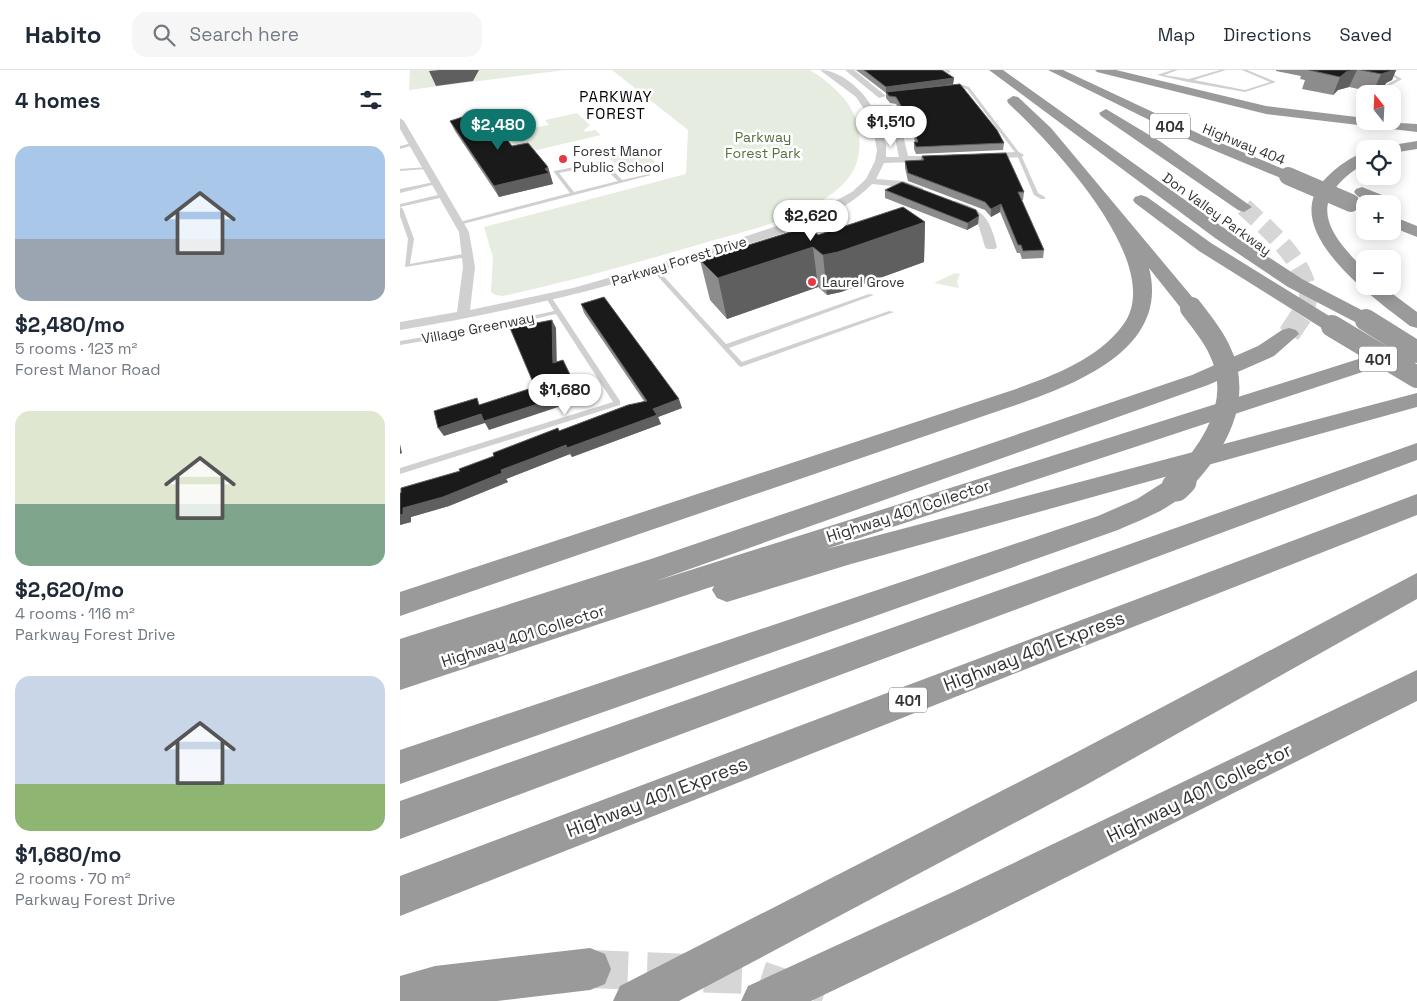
<!DOCTYPE html>
<html lang="en">
<head>
<meta charset="utf-8">
<style>
  body { margin:0; font-family:"Space Grotesk",sans-serif; background:#f6f6f7; color:#1f2937; height:100vh; display:flex; flex-direction:column; font-size:19px; white-space:nowrap }
  * { box-sizing:border-box; margin:0 }
  p { font-size:16px; color:#747a83 }
  .icon { flex:none; width:28px; height:28px; fill:none; stroke:currentColor; stroke-width:2; stroke-linecap:round; stroke-linejoin:round }
  .map { position:relative; flex:1; overflow:hidden }
  .sheet { display:flex; flex-direction:column; background:#fff; width:400px }
  .sheet>* { flex:none }
  .needle { width:32px; rotate:342deg }
  .buttons { position:absolute; left:956px; top:15px; display:grid; gap:10px }
  .buttons a { display:grid; place-items:center; width:45px; height:45px; border-radius:10px; background:#fff; box-shadow:0 2px 12px #0003; font-size:25px }
  .price { position:absolute; translate:-50% -42px; padding:0 11px; border-radius:18px; background:#fff; color:#222; font-size:16px; line-height:32px; filter:drop-shadow(0 1px 2px #0008) }
  .price::after { content:''; position:absolute; left:50%; top:30px; width:15px; height:11px; margin-left:-8px; background:inherit; clip-path:polygon(0 0,100% 0,50% 100%) }
  .price.on { background:#0f766e; color:#fff }
  ul { padding:0; list-style:none }
  li { display:grid; align-content:center; gap:10px; height:265px; padding:0 15px }
  li span { display:grid; place-items:center; height:155px; border-radius:15px; color:#555 }
  li>.icon { margin-inline-start:auto }
  span .icon { width:90px; height:90px; fill:#fffc; stroke-width:1 }
  li b { font-size:21px }
  h2 { display:flex; justify-content:space-between; align-items:center; height:60px; padding:0 15px; font-size:21px }
  header { display:flex; align-items:center; gap:30px; box-sizing:border-box; height:70px; padding:0 25px; background:#fff; border-bottom:1px solid #e0e1e3 }
  header strong { font-size:24px }
  nav { display:flex; gap:28px; margin-inline-start:auto; font-size:18px }
  .search { width:350px; height:45px; background:#f6f6f7; display:flex; align-items:center; gap:12px; box-sizing:border-box; padding:0 18px; border-radius:15px; color:#747a83; font-size:19px }
  main { display:flex; flex:1; min-height:0 }
  .map>svg:first-child { display:block }
  .green { fill:#e6ecdf }
  .lines { fill:none; stroke-linecap:round; stroke-linejoin:round }
  .highway-tunnel-far2 { stroke:#d6d6d6; stroke-width:18; stroke-dasharray:18 9; stroke-linecap:butt }
  .highway-tunnel-far1 { stroke:#d6d6d6; stroke-width:22; stroke-dasharray:22 11; stroke-linecap:butt }
  .highway-tunnel { stroke:#d6d6d6; stroke-width:38; stroke-dasharray:38 19; stroke-linecap:butt }
  .lane { fill:#d0d0d0; fill-rule:evenodd }
  .street { fill:#d0d0d0; fill-rule:evenodd }
  .highway { fill:#9a9a9a; fill-rule:evenodd }
  .highway-bridge-far2 { stroke:#9a9a9a; stroke-width:18 }
  .highway-bridge-far1 { stroke:#9a9a9a; stroke-width:22 }
  .highway-bridge { stroke:#9a9a9a; stroke-width:29 }
  .wall { fill:#8c8c8c }
  .shaded-wall { fill:#5f5f5f }
  .building { fill:#1a1a1a; stroke:#5f5f5f }
  .poi-dot { fill:#e63946; stroke:#fff; stroke-width:2 }
  .labels { text-anchor:middle; dominant-baseline:central; stroke-width:5; stroke-linejoin:round; paint-order:stroke }
  .far-park-label { font-size:14px; fill:#56703f; stroke:#fff }
  .far-street-label { font-size:14px; fill:#333; stroke:#fff }
  .far-poi-label { font-size:14px; fill:#333; stroke:#fff; text-anchor:start }
  .far-neighbourhood-label { font-size:15px; letter-spacing:1px; fill:#000; stroke:#fff }
  .shield { fill:#fff; stroke:#707070; stroke-width:1 }
  .shield-label { font-size:15px; font-weight:bold; fill:#333 }
  .street-label { font-size:16px; fill:#333; stroke:#fff }
  .near-street-label { font-size:19px; fill:#333; stroke:#fff }
</style>
</head>
<body>
<header>
<strong>Habito</strong>
<div class="search"><svg class="icon" aria-label="search" viewBox="0 0 24 24"><circle cx="10" cy="10" r="6"/><path d="M15 15l6 6"/></svg>Search here</div>
<nav><a>Map</a><a>Directions</a><a>Saved</a></nav>
</header>
<main>
<section class="sheet">
<h2>4 homes<svg class="icon" aria-label="filters" viewBox="0 0 24 24"><path d="M4 7h16M4 17h16"/><circle cx="9" cy="7" r="2"/><circle cx="15" cy="17" r="2"/></svg></h2>
<ul>
<li><span style="background:linear-gradient(#a9c7e8 60%,#9aa5b1 0)"><svg class="icon" aria-label="home" viewBox="0 0 24 24"><path d="M3 11l9-7 9 7M6 9v11h12V9"/></svg></span><div><b>$2,480/mo</b><p>5 rooms · 123 m²</p><p>Forest Manor Road</p></div></li>
<li><span style="background:linear-gradient(#dfe7d0 60%,#7fa58c 0)"><svg class="icon" aria-label="home" viewBox="0 0 24 24"><path d="M3 11l9-7 9 7M6 9v11h12V9"/></svg></span><div><b>$2,620/mo</b><p>4 rooms · 116 m²</p><p>Parkway Forest Drive</p></div></li>
<li><span style="background:linear-gradient(#c9d6e8 70%,#8fb573 0)"><svg class="icon" aria-label="home" viewBox="0 0 24 24"><path d="M3 11l9-7 9 7M6 9v11h12V9"/></svg></span><div><b>$1,680/mo</b><p>2 rooms · 70 m²</p><p>Parkway Forest Drive</p></div></li>
</ul>
</section>
<div class="map">
<svg width="1017" height="931" viewBox="0 0 1017 931">
  <rect width="100%" height="100%" fill="#fff"/>
  <!-- green -->
  <path class="green" d="M10 0H165L9 20Z
    M212 0H410C432 14 457 35 459 63 461 82 458 98 445 112 412 147 348 160 304 173 237 193 171 211 103 226L95 225 91 222 93 187 84 157 286 104 288 60Z
    M177 43 190 55 184 60 185 62 195 60 201 65 120 84 106 63 149 55 145 50Z
    M243 79 256 93 250 100 226 104 208 87Z
    M555 203 560 204 557 212 559 218 534 213Z"/>
  <g class="lines">
    <!-- highway-tunnel-far2 -->
    <path class="highway-tunnel-far2" d="M844 137C868 159 919 202 906 238"/>
    <!-- highway-tunnel-far1 -->
    <path class="highway-tunnel-far1" d="M889 264 907 237"/>
    <!-- highway-tunnel -->
    <path class="highway-tunnel" d="M190 899 345 905 422 931"/>
    <!-- lane -->
    <path class="lane" d="M544 0H549L551 2 548 3Z
      M772 0H778L764 5 789 9 820 0H826L794 10 845 20 870 12 842 0H847L876 12 845 22 788 12 757 5Z
      M993 0H997L993 4 1002 9 986 18H984V16L997 9 989 4Z
      M563 15 569 17 621 85 638 123 645 127V129H641L634 125 617 85 567 19C561 17 554 20 549 17Z
      M12 73H14V75L0 79V76Z
      M204 91 222 110 249 104 251 105 59 155 56 153 170 123 154 102V101ZM202 94 203 97 218 111 174 122 159 103Z
      M28 97V98L26 99 0 101V99Z
      M34 112H36V114L0 123V119Z
      M42 124 44 125V127L0 137 3 139 14 169 10 194 68 183 71 185 68 187 5 197 8 169 0 146V134Z
      M253 199H257L326 274 469 224 474 225 329 278 342 292 489 241 494 242 341 297 339 296 253 201Z
      M149 226 152 228 220 331V335L0 404V398L213 332 156 244 76 262 0 275V271L76 258 154 241 146 228Z"/>
    <!-- street -->
    <path class="street" d="M420 0C440 0 461 19 471 35H492L498 44 508 86H549V90L546 91 484 93 476 109 503 111 523 118V122L501 117 472 114C437 150 386 162 339 177 228 213 115 241 0 260V252L57 242 63 197 59 162 0 59V48L4 51 69 162 75 197 70 240 173 218 299 182 407 146 452 122 466 109 475 91 477 80 474 64 466 42 456 27ZM474 40H487L490 44 499 87H486V75Z
      M445 0H454L486 26 479 28Z
      M619 82 624 85 622 87 584 89 579 86 584 83Z
      M555 131C584 139 590 149 597 177L595 179H587L585 177 577 150 551 136V132Z"/>
    <!-- highway -->
    <path class="highway" d="M589 0H603L827 160 902 209 973 246 976 250 973 254 966 256 959 254 888 217 815 168Z
      M648 0H663L804 66 893 103 896 106 893 109H883L794 72Z
      M695 0H716L866 36 965 48V51L1017 54V62L866 44 697 2Z
      M613 26 618 27 651 58 798 234 801 238 798 242H784L749 198C771 282 668 317 607 338L0 546V522L613 320C652 306 697 290 723 255 768 195 650 72 608 33L607 30Z
      M706 39 761 72 852 137 844 142 838 140 701 46 699 43Z
      M1017 71V79L992 83V79H985L987 76Z
      M965 83V93C907 129 923 159 965 200V216H982L1017 242V258L1010 256C974 228 873 158 927 107 937 97 951 86 965 83Z
      M962 117 997 131 999 134 992 139V134C980 134 962 133 954 122L956 119Z
      M741 125 747 127 811 173 939 252 942 256 939 260 932 262 925 260 799 181 735 133 733 130 735 127Z
      M992 146 1017 156V167L992 157Z
      M889 258 896 260 899 264 874 286 808 315 256 511 1006 274 1014 275 1017 280 1014 285 426 479 1017 323V337L451 494 327 532 317 528 312 520 314 516 0 620V569L251 489 792 305 858 276 882 260Z
      M1017 373V390L0 769V731Z
      M776 408 785 410 789 417C778 437 738 451 718 460L0 714V680L698 446 737 429 767 410Z
      M1017 424V445L0 846V806Z
      M1017 503V529L686 715 279 931H213L220 916 660 691Z
      M1017 600V631L581 850 411 931H341L348 916 553 822Z
      M190 878 205 884 211 899 205 914 190 920 97 931H0V906L35 896Z"/>
    <!-- highway-bridge-far2 -->
    <path class="highway-bridge-far2" d="M888 106 951 133"/>
    <!-- highway-bridge-far1 -->
    <path class="highway-bridge-far1" d="M966 250 1017 282
      M932 256 1017 307
      M780 413C815 377 844 329 819 279 812 264 801 251 791 238"/>
    <!-- highway-bridge -->
    <path class="highway-bridge" d="M776 417 782 411"/>
  </g>
  <!-- wall -->
  <path class="wall" d="M456 0H542L554 8 553 14 604 73 603 80 516 84 514 79V72H515L513 64 496 34 490 33 486 28V23Z
    M876 0H996L992 10 986 13 983 19 973 22 949 17 938 20 933 25 902 19 905 10 900 9 901 6 876 1Z
    M50 51 112 76 148 97 153 114 99 127 55 61Z
    M522 86 624 122 623 130H622L644 180 643 188 622 189 620 183H617L600 142 591 147 585 140 508 111 505 98V91L521 90Z
    M485 120 578 154 567 160 485 128Z
    M525 152 524 192 441 222 427 225 418 217 327 249 310 230 300 190 418 165Z
    M181 234 282 338 258 347 261 354 172 387 170 384 106 409 108 412 49 436 11 447V452L0 455 60 401 159 361 244 331 184 243Z"/>
  <!-- shaded-wall -->
  <path class="shaded-wall" d="M40 0H79L73 11 36 16 29 1Z
    M954 0H957L949 17 938 20 933 25 940 7 946 2Z
    M990 0H996L992 10 986 13 983 19 973 22 981 4Z
    M554 8 553 14 486 22V23V17Z
    M148 97 153 114 99 127 94 116 145 99Z
    M601 134 600 142 591 147V139Z
    M579 146 578 154 567 160 568 153Z
    M525 152 524 192 441 222 427 225 423 185Z
    M413 177 418 217 327 249 318 208Z
    M152 250 156 258 157 301 153 293Z
    M176 317 180 326 165 331 167 334 89 360 85 353 44 366 38 358 81 344 161 322Z
    M279 329 282 338 258 347 261 354 172 387 167 378 253 339Z
    M0 374 2 383 0 384Z
    M166 375 170 384 106 409 108 412 49 436 11 447V452L0 455V445L3 438Z"/>
  <!-- building -->
  <path class="building" d="M464 0H542L554 8 486 17Z
    M909 0H954L946 2 940 7Z
    M961 0H991V1L981 4Z
    M560 14 597 60 604 73 516 77 514 72H518L513 57 496 27 489 26 486 22Z
    M69 45H87L112 76 128 73 148 97 145 99 149 103 94 116 50 51Z
    M606 83 624 122H618L644 180 623 181 621 175H618L601 134 591 139 585 132 508 103 505 91 524 90 522 86Z
    M502 112 576 140 579 146 568 153 485 120Z
    M503 137 525 152 438 182 423 185 413 177 318 208 300 190 397 160 409 157 418 165Z
    M204 227 279 329 253 339 257 345 167 378 166 375 133 388 101 400 102 403 43 427 3 438V444L0 445V423H1V418L60 401 59 399 94 386 93 383 158 358 159 361 228 335 247 331 181 234Z
    M152 250 153 293 163 290 176 317 161 322 163 326 84 351 81 344 38 358 34 341 77 328 79 335 135 317 110 258Z"/>
  <!-- markers -->
  <g class="poi-dot">
    <circle cx="163" cy="89" r="5"/>
    <circle cx="412" cy="212" r="5"/>
  </g>
  <g class="labels">
    <!-- far-park labels -->
    <g class="far-park-label">
      <text x="363" y="67">Parkway<tspan x="363" dy="16">Forest Park</tspan></text>
    </g>
    <!-- far-street labels -->
    <g class="far-street-label">
      <text transform="translate(844 74) rotate(22)">Highway 404</text>
      <text transform="translate(817 144) rotate(36)">Don Valley Parkway</text>
      <text transform="translate(279 191) rotate(-17)">Parkway Forest Drive</text>
      <text transform="translate(78 258) rotate(-11)">Village Greenway</text>
    </g>
    <!-- far-poi labels -->
    <g class="far-poi-label">
      <text x="173" y="81">Forest Manor<tspan x="173" dy="16">Public School</tspan></text>
      <text x="422" y="212">Laurel Grove</text>
    </g>
    <!-- far-neighbourhood labels -->
    <g class="far-neighbourhood-label">
      <text x="216" y="26">PARKWAY<tspan x="216" dy="17">FOREST</tspan></text>
    </g>
    <!-- shield labels -->
    <g class="shield">
      <rect x="750" y="43.5" width="40" height="25" rx="4"/>
      <rect x="959" y="276.5" width="38" height="25" rx="4"/>
      <rect x="489" y="617.5" width="38" height="25" rx="4"/>
    </g>
    <g class="shield-label">
      <text x="770" y="56">404</text>
      <text x="978" y="289">401</text>
      <text x="508" y="630">401</text>
    </g>
    <!-- street labels -->
    <g class="street-label">
      <text transform="translate(508 441) rotate(-18)">Highway 401 Collector</text>
      <text transform="translate(123 566) rotate(-18)">Highway 401 Collector</text>
    </g>
    <!-- near-street labels -->
    <g class="near-street-label">
      <text transform="translate(634 581) rotate(-21)">Highway 401 Express</text>
      <text transform="translate(799 723) rotate(-26)">Highway 401 Collector</text>
      <text transform="translate(257 727) rotate(-21)">Highway 401 Express</text>
    </g>
  </g>
</svg>
<div class="buttons">
<a><svg class="needle" viewBox="-14 -14 28 28"><path d="M0-13l5 13h-10z" fill="#e53935"/><path d="M0 13l5-13h-10z" fill="#747a83"/></svg></a>
<a><svg class="icon" aria-label="locate" viewBox="0 0 24 24"><circle cx="12" cy="12" r="6"/><path d="M12 2v4M12 18v4M2 12h4M18 12h4"/></svg></a>
<a>+</a>
<a>−</a>
</div>
<b class="price" style="left:491px;top:78px">$1,510</b>
<b class="price on" style="left:98px;top:81px">$2,480</b>
<b class="price" style="left:411px;top:172px">$2,620</b>
<b class="price" style="left:165px;top:346px">$1,680</b>
</div>
</main>
</body>
</html>
